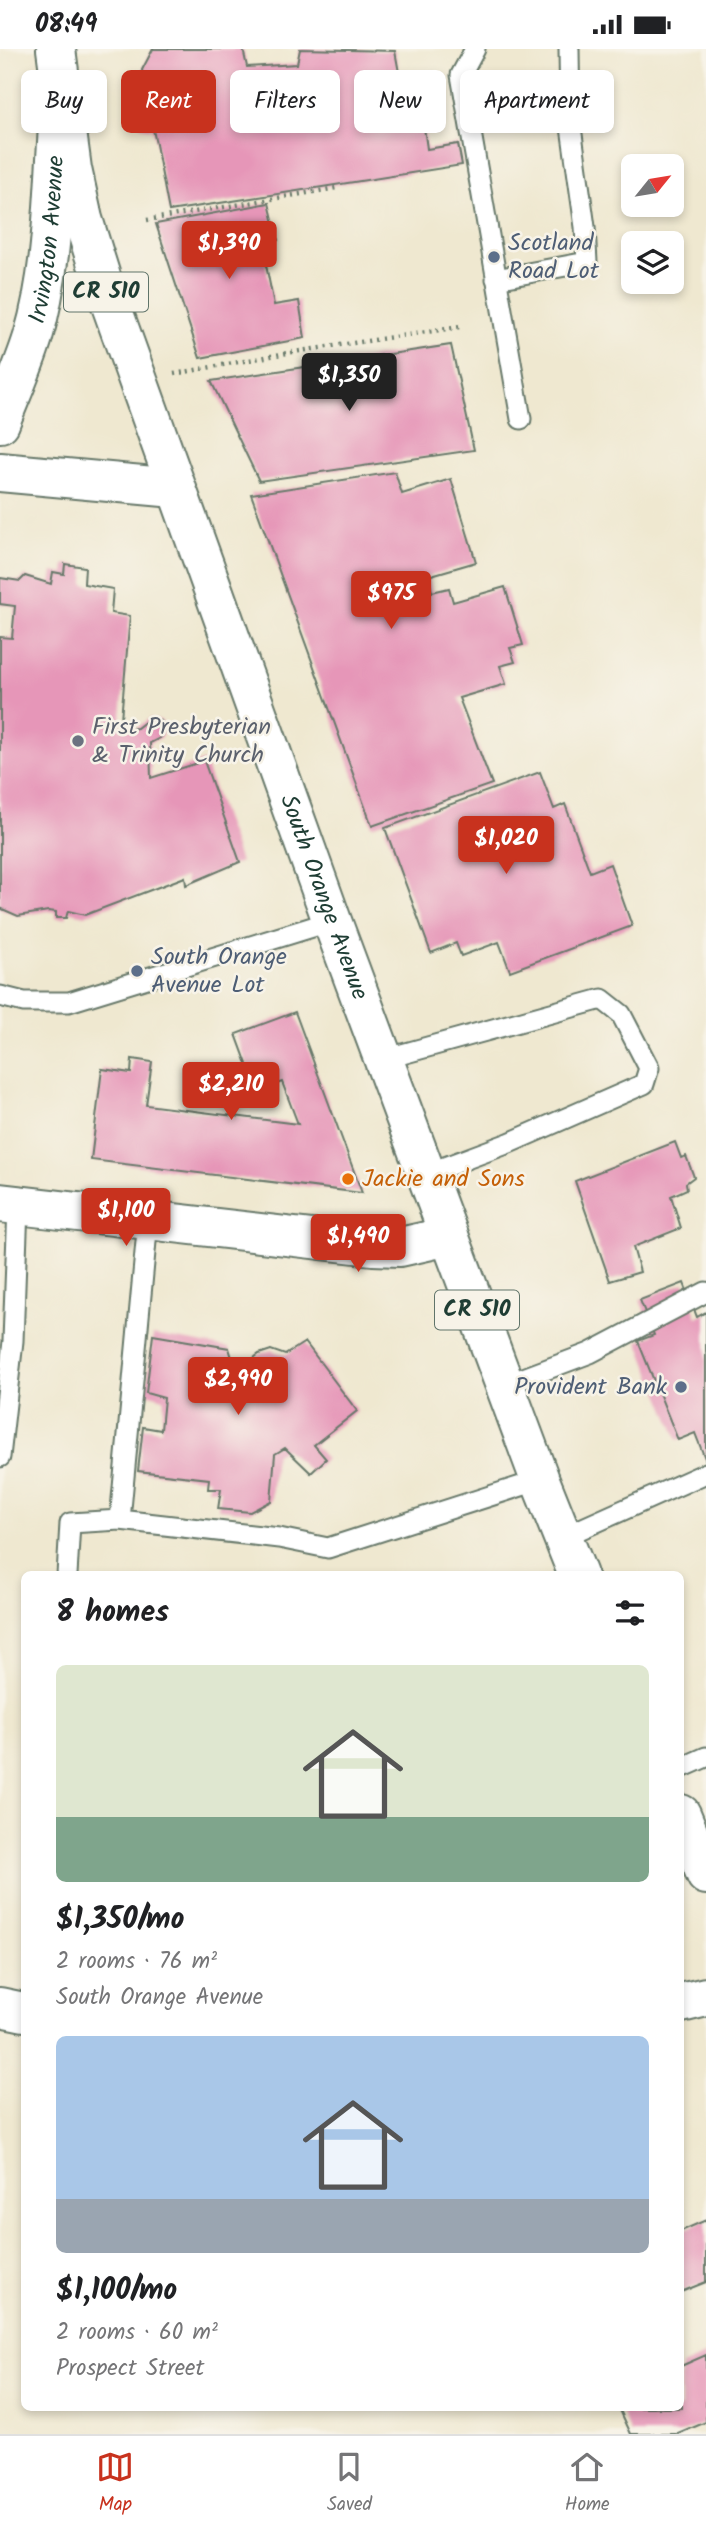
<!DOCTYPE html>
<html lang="en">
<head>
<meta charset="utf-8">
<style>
  body { margin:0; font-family:Kalam,sans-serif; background:#f2f2f2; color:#202124; height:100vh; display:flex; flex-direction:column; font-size:26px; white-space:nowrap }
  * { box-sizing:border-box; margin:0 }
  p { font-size:23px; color:#757577 }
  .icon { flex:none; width:38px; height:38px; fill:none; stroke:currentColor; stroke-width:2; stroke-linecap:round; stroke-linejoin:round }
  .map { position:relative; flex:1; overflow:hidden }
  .side { position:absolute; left:21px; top:1522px; width:663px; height:840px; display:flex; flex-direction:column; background:#fff; border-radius:10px; box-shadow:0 4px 10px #0003 }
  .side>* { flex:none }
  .top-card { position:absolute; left:21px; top:21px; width:665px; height:63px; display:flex; gap:14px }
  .needle { width:46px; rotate:60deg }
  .fabs { position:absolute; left:621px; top:105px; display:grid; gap:14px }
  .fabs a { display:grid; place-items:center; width:63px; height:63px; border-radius:10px; background:#fff; box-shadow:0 4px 10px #0003; font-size:35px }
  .price { position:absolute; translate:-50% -60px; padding:0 16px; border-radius:7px; background:#c8321e; color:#fff; font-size:23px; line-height:46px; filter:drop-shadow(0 2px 4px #0008) }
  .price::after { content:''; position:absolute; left:50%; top:42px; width:21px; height:16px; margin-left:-10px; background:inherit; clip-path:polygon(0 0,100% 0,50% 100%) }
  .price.active { background:#222; color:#fff }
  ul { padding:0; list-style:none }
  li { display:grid; align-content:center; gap:14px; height:371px; padding:0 35px }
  li span { display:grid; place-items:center; height:217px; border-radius:10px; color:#555 }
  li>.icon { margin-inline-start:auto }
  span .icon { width:126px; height:126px; fill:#fffc; stroke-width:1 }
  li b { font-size:30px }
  h2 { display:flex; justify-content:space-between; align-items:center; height:84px; padding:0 35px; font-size:30px }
  .chip { padding:0 24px; border-radius:10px; background:#fff; box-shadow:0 4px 10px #0003; font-size:24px; line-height:63px }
  .chip.active { background:#c8321e; color:#fff }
  .status { display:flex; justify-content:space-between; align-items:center; height:49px; padding:0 35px; background:#fff; direction:ltr }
  .status svg { height:19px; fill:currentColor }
  .tabs { display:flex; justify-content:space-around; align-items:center; height:98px; border-top:2px solid #e0e0e0; background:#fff; font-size:19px; color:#757577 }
  .tabs a { display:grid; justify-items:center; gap:4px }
  .tabs .active { color:#c8321e }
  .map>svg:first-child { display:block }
  .building { fill:#e696b8 }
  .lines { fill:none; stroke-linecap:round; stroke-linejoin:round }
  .lane-casing { stroke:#68796b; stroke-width:23 }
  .street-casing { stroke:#68796b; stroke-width:42 }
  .secondary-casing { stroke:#68796b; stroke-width:42 }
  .primary-casing { stroke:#68796b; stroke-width:42 }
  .path { stroke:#68796b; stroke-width:4.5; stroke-dasharray:2 5; stroke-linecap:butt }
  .lane { stroke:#fff; stroke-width:19 }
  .street { stroke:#fff; stroke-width:38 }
  .secondary { stroke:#fff; stroke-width:38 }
  .primary { stroke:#fff; stroke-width:38 }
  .service-dot { fill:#5c6f8a; stroke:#f7f3e8; stroke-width:2.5 }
  .worship-dot { fill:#6b7280; stroke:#f7f3e8; stroke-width:2.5 }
  .food-dot { fill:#e8710a; stroke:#f7f3e8; stroke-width:2.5 }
  .labels { text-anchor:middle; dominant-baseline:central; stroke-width:5; stroke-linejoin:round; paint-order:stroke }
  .shield { fill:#f7f3e8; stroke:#60746a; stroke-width:2 }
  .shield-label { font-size:23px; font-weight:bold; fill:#1f3d34 }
  .street-label { font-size:24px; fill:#1f3d34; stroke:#f7f3e8 }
  .service-label { font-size:24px; fill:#4e5e75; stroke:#f7f3e8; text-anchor:start }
  .worship-label { font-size:24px; fill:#5b616d; stroke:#f7f3e8; text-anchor:start }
  .food-label { font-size:24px; fill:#c56008; stroke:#f7f3e8; text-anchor:start }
</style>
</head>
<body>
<div class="status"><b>08:49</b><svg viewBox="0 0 49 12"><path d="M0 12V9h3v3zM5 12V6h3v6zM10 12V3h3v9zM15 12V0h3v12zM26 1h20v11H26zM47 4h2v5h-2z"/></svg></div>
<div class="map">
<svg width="706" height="2385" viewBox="0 0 706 2385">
  <rect width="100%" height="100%" fill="#f7f3e8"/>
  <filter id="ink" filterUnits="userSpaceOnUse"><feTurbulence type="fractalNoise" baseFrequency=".0143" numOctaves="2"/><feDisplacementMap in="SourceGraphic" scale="14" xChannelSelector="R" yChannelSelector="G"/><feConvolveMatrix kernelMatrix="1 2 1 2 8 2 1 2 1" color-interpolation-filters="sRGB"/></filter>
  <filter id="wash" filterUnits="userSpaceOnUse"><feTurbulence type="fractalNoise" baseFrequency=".00686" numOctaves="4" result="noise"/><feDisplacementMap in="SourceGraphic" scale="28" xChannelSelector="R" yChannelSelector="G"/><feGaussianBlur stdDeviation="1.57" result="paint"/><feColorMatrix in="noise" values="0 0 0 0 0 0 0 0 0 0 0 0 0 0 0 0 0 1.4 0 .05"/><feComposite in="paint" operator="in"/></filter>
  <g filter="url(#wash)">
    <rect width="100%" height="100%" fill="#efe8d0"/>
    <g id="blocks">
      <!-- building -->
      <path class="building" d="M153 0H243L247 18 297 15 300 0 395 2 403 45 419 42 427 100 458 95 462 116 169 162 153 80 142 78 137 73 135 59 142 49 148 47 142 21Z
        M269 154 278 191 262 196 274 256 299 252 305 289 200 309 156 175Z
        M451 296 474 401 259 432 211 332Z
        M395 423 402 445 451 430 476 513 428 527 432 543 449 539 453 553 505 538 523 596 510 599 515 613 500 617 506 635 459 649 492 735 372 777 251 445Z
        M65 515 85 518 84 535 113 540 111 564 130 567 120 681 137 679 150 669 161 672 165 678 160 689 150 694 151 729 204 712 240 813 186 836 185 828 85 866 68 862 66 869H56V863L48 862 18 867 0 859V588L12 589 15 557 0 555V529L20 532 25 527 51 535 53 523 64 525Z
        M540 723 554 760 565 755 590 823 610 815 632 877 510 922 499 893 461 907 456 894 431 904 385 779Z
        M295 963 362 1144 91 1111 102 1020 131 1024 132 1010 152 1013 146 1056 298 1075 282 1033 257 1042 236 985Z
        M675 1093 681 1109 686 1107 694 1128 686 1134 687 1140 671 1147 681 1179 633 1198 640 1223 610 1232 575 1132Z
        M684 1234 697 1268 706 1263V1412L695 1384 678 1391 638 1292 654 1286 640 1251Z
        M153 1286 229 1299 233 1312 239 1321 259 1305 271 1301 285 1306 305 1293 357 1362 314 1396 326 1410 311 1424 285 1399 275 1405 271 1452 250 1463 218 1460 221 1440H208L209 1430 138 1422 143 1378 161 1381 164 1349 146 1344Z
        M706 2171V2233L681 2243V2182Z
        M706 2306V2373L678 2385H631L619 2359H681V2317Z"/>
    </g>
  </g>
  <g filter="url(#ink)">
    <use href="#blocks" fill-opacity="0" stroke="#68796b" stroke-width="2"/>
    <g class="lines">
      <defs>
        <path id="lane" d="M475 0 461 26 521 370
          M496 230 587 213 585 178 570 71 569 0
          M0 947 24 953H69L332 872
          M384 1010 602 950 621 965 649 1019 644 1035 509 1094 426 1125
          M148 1171 120 1471 279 1489 328 1499 540 1431
          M505 1336 590 1304 706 1243
          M0 1408 13 1292 18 1157
          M563 1488 706 1424
          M67 1526 70 1474 120 1471
          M681 1719 706 1708"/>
        <path id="street" d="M0 423 175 439
          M681 1954 706 1948
          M0 1958 24 1963"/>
        <g id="secondary">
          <path id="s1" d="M0 374C11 346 24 317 33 288 53 220 53 148 58 78"/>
          <path d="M0 1154 373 1197 400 1198 449 1187"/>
        </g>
        <g id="primary">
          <path id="s2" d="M56 0 72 120 83 170 102 231 332 872 540 1431 578 1526"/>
          <path d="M681 1765 706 1826"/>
        </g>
      </defs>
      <!-- lane casing -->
      <use href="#lane" class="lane-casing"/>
      <!-- street casing -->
      <use href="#street" class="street-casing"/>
      <!-- secondary casing -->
      <use href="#secondary" class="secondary-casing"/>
      <!-- primary casing -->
      <use href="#primary" class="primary-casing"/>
      <!-- path -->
      <path class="path" d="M147 171 337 139
        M174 325 287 304 460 278"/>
      <!-- lane -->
      <use href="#lane" class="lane"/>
      <!-- street -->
      <use href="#street" class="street"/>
      <!-- secondary -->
      <use href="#secondary" class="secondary"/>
      <!-- primary -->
      <use href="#primary" class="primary"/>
    </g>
  </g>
  <!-- markers -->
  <g class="service-dot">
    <circle cx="494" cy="208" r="7"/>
    <circle cx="137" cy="922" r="7"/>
    <circle cx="681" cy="1338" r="7"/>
  </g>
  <circle class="worship-dot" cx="78" cy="692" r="7"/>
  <circle class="food-dot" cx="348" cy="1130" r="7"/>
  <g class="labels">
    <!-- shield labels -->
    <g class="shield">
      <rect x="64" y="223.5" width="84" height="39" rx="5"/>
      <rect x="435" y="1241.5" width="84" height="39" rx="5"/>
    </g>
    <g class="shield-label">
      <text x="106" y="243">CR 510</text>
      <text x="477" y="1261">CR 510</text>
    </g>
    <!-- street labels -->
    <g class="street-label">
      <text stroke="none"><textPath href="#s1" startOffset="191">Irvington Avenue</textPath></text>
      <text stroke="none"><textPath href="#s2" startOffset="892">South Orange Avenue</textPath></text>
    </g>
    <!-- service labels -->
    <g class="service-label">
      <text x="508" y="194">Scotland<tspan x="508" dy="28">Road Lot</tspan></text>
      <text x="151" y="908">South Orange<tspan x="151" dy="28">Avenue Lot</tspan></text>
      <text x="667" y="1338" text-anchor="end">Provident Bank</text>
    </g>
    <!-- worship labels -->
    <g class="worship-label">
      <text x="92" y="678">First Presbyterian<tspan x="92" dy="28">&amp; Trinity Church</tspan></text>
    </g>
    <!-- food labels -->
    <g class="food-label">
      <text x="362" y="1130">Jackie and Sons</text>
    </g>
  </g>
</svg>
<div class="fabs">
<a><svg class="needle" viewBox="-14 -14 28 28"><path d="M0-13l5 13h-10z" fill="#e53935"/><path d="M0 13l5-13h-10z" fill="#757577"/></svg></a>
<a><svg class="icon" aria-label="layers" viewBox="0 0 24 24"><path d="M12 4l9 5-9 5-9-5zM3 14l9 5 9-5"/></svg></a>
</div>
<b class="price" style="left:229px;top:232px">$1,390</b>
<b class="price active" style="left:349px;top:364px">$1,350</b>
<b class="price" style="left:391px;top:582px">$975</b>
<b class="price" style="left:506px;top:827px">$1,020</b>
<b class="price" style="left:231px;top:1073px">$2,210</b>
<b class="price" style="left:126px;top:1199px">$1,100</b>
<b class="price" style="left:358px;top:1225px">$1,490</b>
<b class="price" style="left:238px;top:1368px">$2,990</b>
<div class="top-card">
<a class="chip">Buy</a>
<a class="chip active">Rent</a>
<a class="chip">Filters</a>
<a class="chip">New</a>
<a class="chip">Apartment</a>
</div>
<section class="side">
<h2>8 homes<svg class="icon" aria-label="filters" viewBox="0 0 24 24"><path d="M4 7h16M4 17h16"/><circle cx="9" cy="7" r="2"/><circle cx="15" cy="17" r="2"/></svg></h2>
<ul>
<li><span style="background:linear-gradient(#dfe7d0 70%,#7fa58c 0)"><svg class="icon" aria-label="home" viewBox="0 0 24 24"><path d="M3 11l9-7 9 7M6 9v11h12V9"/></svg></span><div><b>$1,350/mo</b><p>2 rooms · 76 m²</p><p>South Orange Avenue</p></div></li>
<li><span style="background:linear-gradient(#a9c7e8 75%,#9aa5b1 0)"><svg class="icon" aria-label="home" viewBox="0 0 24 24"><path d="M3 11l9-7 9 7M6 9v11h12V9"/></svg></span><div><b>$1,100/mo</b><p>2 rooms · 60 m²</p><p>Prospect Street</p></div></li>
</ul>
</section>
</div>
<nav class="tabs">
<a class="active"><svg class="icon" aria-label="map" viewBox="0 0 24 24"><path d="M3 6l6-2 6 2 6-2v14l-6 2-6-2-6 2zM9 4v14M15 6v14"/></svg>Map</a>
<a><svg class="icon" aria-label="saved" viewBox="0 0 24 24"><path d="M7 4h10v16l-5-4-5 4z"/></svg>Saved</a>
<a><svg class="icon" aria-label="home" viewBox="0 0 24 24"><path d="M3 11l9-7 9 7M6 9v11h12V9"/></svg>Home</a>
</nav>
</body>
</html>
